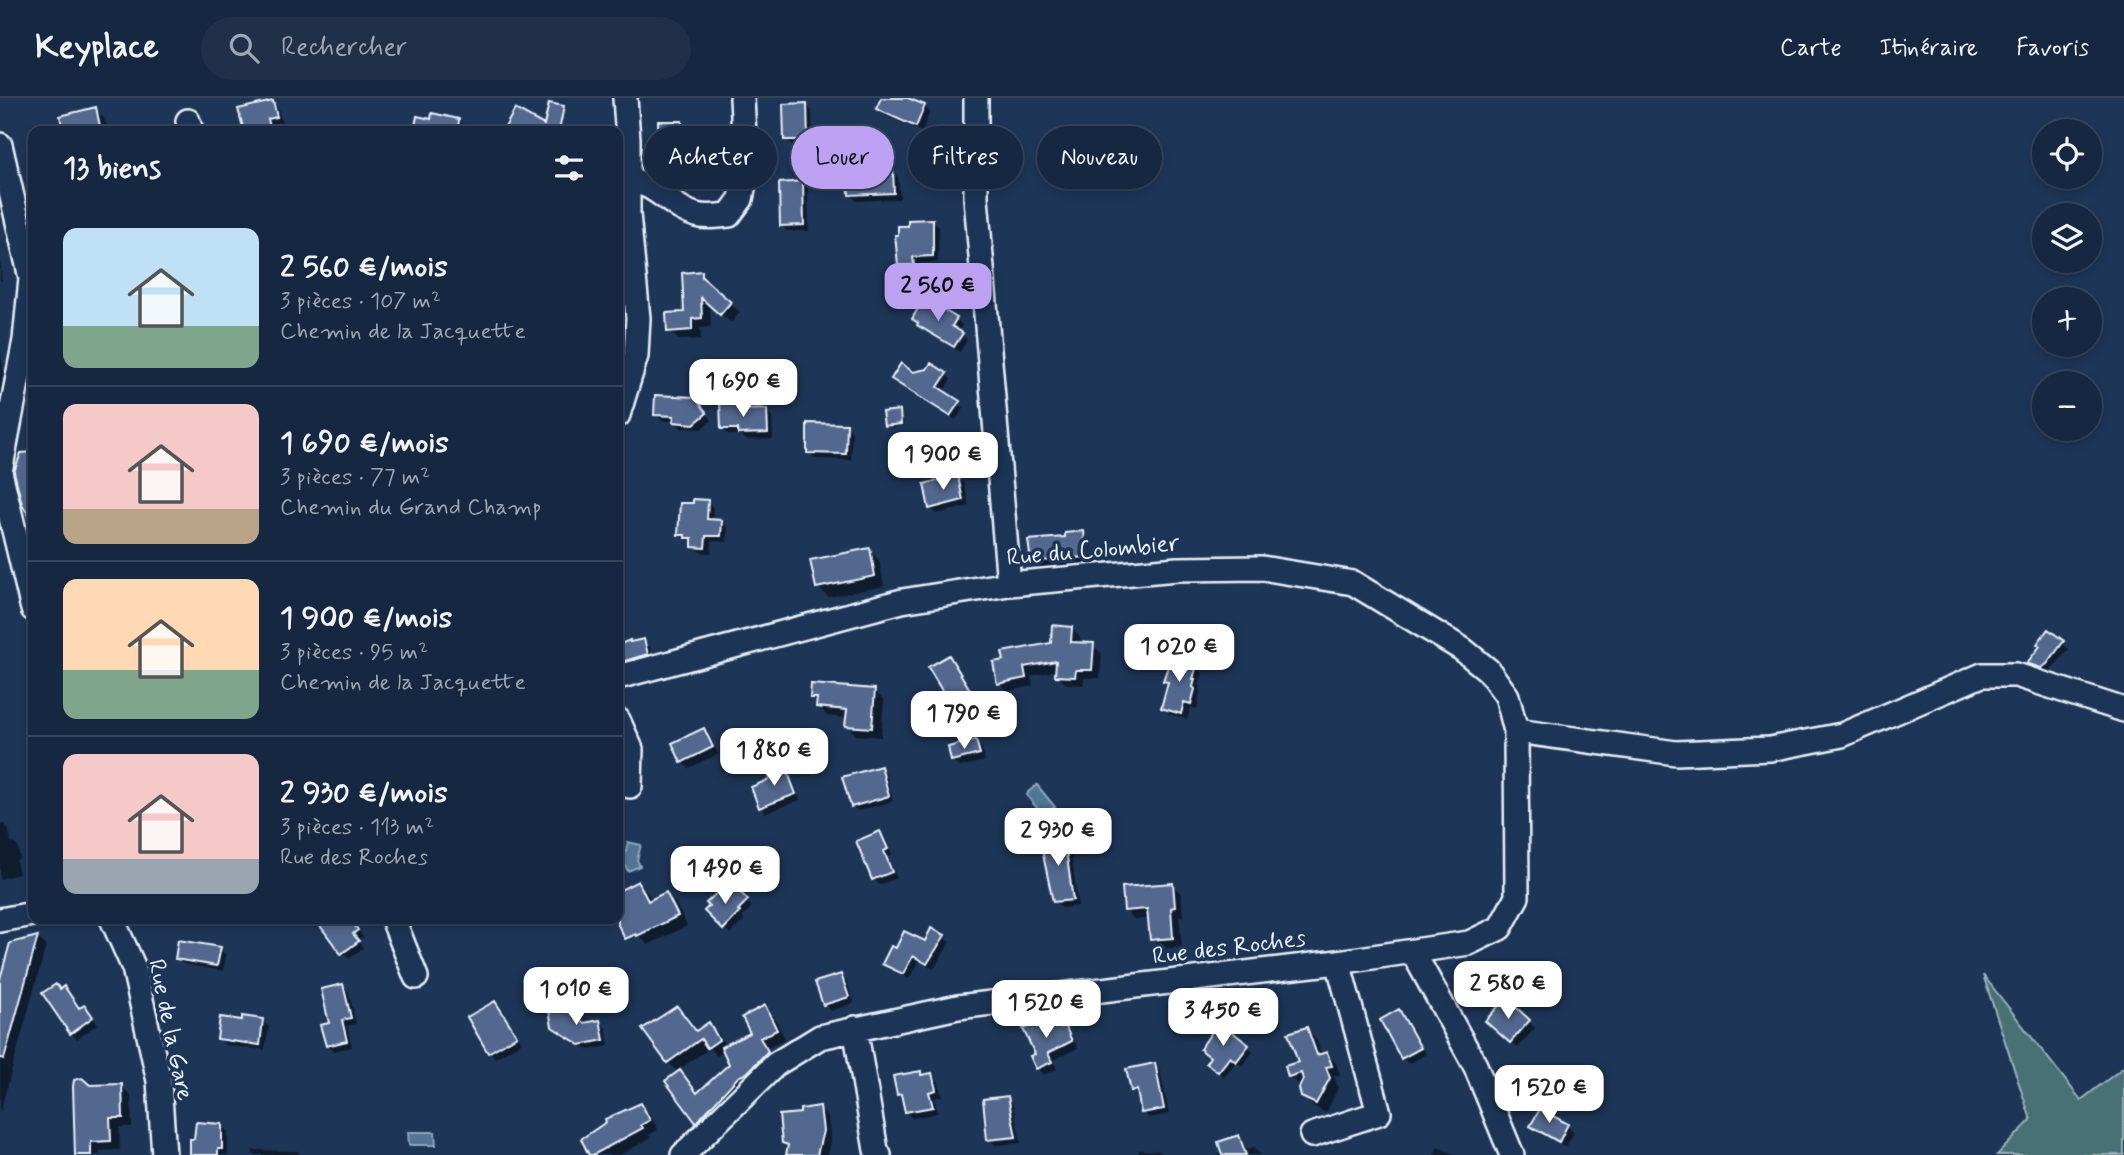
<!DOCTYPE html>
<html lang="fr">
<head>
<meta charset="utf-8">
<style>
  body { margin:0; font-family:Mynerve,sans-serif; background:#1f3048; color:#f1f3f6; height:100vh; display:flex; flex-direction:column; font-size:26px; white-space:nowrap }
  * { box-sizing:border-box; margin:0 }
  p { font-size:23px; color:#9ea6b1 }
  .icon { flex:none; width:38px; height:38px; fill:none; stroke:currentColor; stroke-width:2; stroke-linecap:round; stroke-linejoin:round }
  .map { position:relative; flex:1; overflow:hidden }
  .panel { position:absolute; left:28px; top:28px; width:595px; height:798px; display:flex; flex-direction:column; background:#162841; border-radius:14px; box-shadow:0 4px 10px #0003,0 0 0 2px #35445a }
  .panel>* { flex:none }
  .banner { position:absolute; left:644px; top:28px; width:665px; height:63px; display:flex; gap:14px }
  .controls { position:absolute; left:2032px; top:21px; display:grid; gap:14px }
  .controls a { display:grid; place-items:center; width:70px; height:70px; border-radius:50%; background:#162841; box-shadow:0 4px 10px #0003,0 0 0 2px #35445a; font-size:35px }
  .price { position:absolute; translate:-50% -60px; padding:0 16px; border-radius:14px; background:#fff; color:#222; font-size:23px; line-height:46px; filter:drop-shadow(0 2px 4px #0008) }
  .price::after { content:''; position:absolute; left:50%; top:42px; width:21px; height:16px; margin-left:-10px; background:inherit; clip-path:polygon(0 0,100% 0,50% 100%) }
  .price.selected { background:#bca0f2; color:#111 }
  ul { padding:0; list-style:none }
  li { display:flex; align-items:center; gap:21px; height:175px; padding:0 35px }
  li+li { border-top:2px solid #35445a }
  li span { display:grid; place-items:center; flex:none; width:196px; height:140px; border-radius:14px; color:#555 }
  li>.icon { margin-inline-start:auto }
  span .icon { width:84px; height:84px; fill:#fffc; stroke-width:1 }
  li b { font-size:30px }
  h2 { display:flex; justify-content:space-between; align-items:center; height:84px; padding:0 35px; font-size:30px }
  .chip { padding:0 24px; border-radius:32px; background:#162841; box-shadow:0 4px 10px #0003,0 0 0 2px #35445a; font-size:24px; line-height:63px }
  .chip.selected { background:#bca0f2; color:#111 }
  header { display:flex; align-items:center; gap:42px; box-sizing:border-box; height:98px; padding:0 35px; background:#162841; border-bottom:2px solid #35445a }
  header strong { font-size:33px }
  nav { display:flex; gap:38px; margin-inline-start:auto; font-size:24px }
  .search { width:490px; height:63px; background:#1f3048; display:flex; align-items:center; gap:18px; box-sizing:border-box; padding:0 24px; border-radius:38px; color:#9ea6b1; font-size:26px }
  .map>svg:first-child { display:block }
  .green { fill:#4a7174; stroke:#99b1b6; stroke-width:2 }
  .water { fill:#517494; stroke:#8da6bc; stroke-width:2 }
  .shadow { fill:#0007; fill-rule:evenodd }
  .building { fill:#53688f; stroke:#e8f1f8; stroke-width:2 }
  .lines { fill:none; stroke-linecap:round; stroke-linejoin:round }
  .minor-casing { stroke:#e8f1f8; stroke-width:28 }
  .minor { stroke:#1d3557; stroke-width:23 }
  .labels { text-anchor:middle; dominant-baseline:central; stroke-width:7; stroke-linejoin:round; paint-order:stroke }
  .street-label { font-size:24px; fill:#e8f1f8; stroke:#1d3557 }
</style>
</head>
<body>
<header>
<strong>Keyplace</strong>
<div class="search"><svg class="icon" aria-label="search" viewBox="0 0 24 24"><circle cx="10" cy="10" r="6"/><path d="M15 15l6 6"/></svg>Rechercher</div>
<nav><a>Carte</a><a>Itinéraire</a><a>Favoris</a></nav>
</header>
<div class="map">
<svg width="2124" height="1057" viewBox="0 0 2124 1057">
  <rect width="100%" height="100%" fill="#1d3557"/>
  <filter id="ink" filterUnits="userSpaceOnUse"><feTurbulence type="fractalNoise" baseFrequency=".0143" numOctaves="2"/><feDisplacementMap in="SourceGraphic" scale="14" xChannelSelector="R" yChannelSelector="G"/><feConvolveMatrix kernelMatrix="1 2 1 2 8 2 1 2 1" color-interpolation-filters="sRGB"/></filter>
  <g filter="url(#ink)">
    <!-- green -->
    <path class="green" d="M1983 877 2081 1002 2124 969V1057H1997L2031 1022Z"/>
    <!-- water -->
    <path class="water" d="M1037 687 1055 709 1042 716 1027 698 1028 694Z
      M628 744 641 747 637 762 640 768 628 773 623 764Z
      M408 1034H435L436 1047H409Z"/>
    <!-- shadow -->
    <path class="shadow" d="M883 0H904L924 8 930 14 922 34 884 17 878 11Z
      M272 5 278 11 282 24 273 26 274 33H245L240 13Z
      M806 7 812 13 813 47H792L786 41Z
      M95 11 105 21 108 33H65L62 19Z
      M419 20 432 23 458 22 474 33H416Z
      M681 25 688 32V42L694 48V65H686L687 75H668L661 69Z
      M892 73 898 79 900 101 857 103 851 97Z
      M802 85 808 91 809 133H787L781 127Z
      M933 123 939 129 938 164 919 165V172L906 173 899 166 910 129Z
      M0 157 2 183H0Z
      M701 175 710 185 711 189 740 214 731 225 710 206 711 229 700 230 701 241 679 242 669 233 686 215Z
      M914 221H956L962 227 958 234 967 242 960 254 925 233Z
      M0 248 3 271 0 302Z
      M913 276H946L951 281 943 295 964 310 956 322 899 286Z
      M736 304 743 313 766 312 772 319 773 341 746 342 741 337H729L722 331Z
      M701 308 712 322 701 331 681 330 675 323H662L656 316Z
      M899 314 902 317 903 328 888 330 885 327Z
      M846 328 852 334 851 362 815 361 809 354Z
      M22 356H33V402L30 413Z
      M957 380 964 386 969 408 937 416 930 410Z
      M707 403 713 410 712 423H721L728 430 727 444 712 443 711 455 700 454 690 442H686L680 436Z
      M1083 435 1089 441 1091 465 1039 470 1033 463Z
      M869 452 879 462 884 488 828 499 818 489Z
      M1071 530 1080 539V546L1093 547 1102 556 1100 580H1084L1083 587 1066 586 1057 577V572L1031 578 1033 588 1008 593 999 585Z
      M2048 533 2069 551 2048 576 2035 571 2029 565 2042 548Z
      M644 543 650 549 654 563 618 572V549Z
      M949 559 955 565 979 607 961 617 955 611Z
      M1191 561 1203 575 1199 587 1201 589 1197 611 1191 609 1187 621 1169 616 1163 609 1169 587 1165 582Z
      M875 593 884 602 881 639 856 637 847 627 848 620 827 618 812 599Z
      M703 632 710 638 718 656 689 670 682 664Z
      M976 644 982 650 985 663 959 669 952 662Z
      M782 670 793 683 800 702 766 715 760 709 773 682Z
      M880 670 886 676 893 703 858 713 852 708Z
      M3 725 9 732 11 743 18 749 20 761 16 762 19 776 0 781V726Z
      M879 735 885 740 892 757 888 759 897 780 880 787 874 781 858 744Z
      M1063 738 1070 745 1078 808 1062 810 1055 803Z
      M638 785 648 795 652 803 666 796 676 806 687 828 648 847 639 837 618 794Z
      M1172 786 1181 796 1183 818H1179L1182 849 1161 851 1152 841 1150 820 1135 822 1126 813Z
      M732 789 752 809 742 819 745 822 730 836 707 813Z
      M321 821H349L363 839 358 843 363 850 349 861 318 823Z
      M932 832 950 844 934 871 919 863 909 881 890 871 884 865 896 853 925 845Z
      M38 840 46 848 0 1015V887L11 847Z
      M220 851 226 857 223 873 183 866 177 860Z
      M841 878 847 884 854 905 831 913 824 906Z
      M343 888 349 894 356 926 347 928 352 949 334 953 328 947 331 926Z
      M1506 903 1535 930 1518 950 1494 929Z
      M495 905 522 944 495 960 469 920Z
      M84 909 98 926 77 941 71 935Z
      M765 909 774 918 785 941 768 950 776 963 706 1033 697 1024 679 975 668 964 645 931 677 910 698 934 709 926 718 935 726 949 752 936ZM710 950 717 958 725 953 731 966 699 996 678 972Z
      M567 910 574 920 584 926 599 924 606 930 609 948 588 952 560 935 554 928Z
      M1399 913 1405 919 1426 956 1409 966 1403 960Z
      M1056 921 1071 936 1078 950 1053 962 1057 971 1044 977 1037 970 1038 930Z
      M262 922 269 929 265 952 225 947 219 940 243 924Z
      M1306 931 1316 941 1322 958 1327 956 1336 965 1340 977 1334 978 1338 990 1326 1015 1313 1008 1303 998 1302 986 1299 987 1289 978 1300 965Z
      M1248 948 1253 954 1242 968 1236 964 1224 979 1208 965Z
      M1154 967 1160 973 1169 1016 1149 1020 1143 1014 1139 998 1133 992Z
      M920 975 924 978 932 976 938 983 942 998 934 1000 938 1015 912 1020 906 1013 903 1001 899 996Z
      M121 988 131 997 132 1029H119L120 1052 99 1053 100 1057H77L89 989Z
      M1007 1000 1013 1006 1021 1045 995 1047 989 1041Z
      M641 1007 650 1016 658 1032 649 1037 651 1040 620 1057H591Z
      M819 1010 828 1019 831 1043 828 1057H788L790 1050 784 1044 802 1016Z
      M1541 1013 1567 1028 1574 1034 1566 1049 1539 1034 1533 1027Z
      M221 1028 228 1034V1057H191L196 1043Z
      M1239 1039 1247 1051 1254 1049 1261 1057H1216L1223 1054Z
      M1438 1049 1456 1057H1434Z
      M253 1052 297 1053 301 1057H253Z
      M1139 1052 1159 1053 1163 1057H1138Z"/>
    <!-- building -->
    <path class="building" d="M881 0H908L925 7 916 29 876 11Z
      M273 3 277 19 268 21 271 33H244L238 11Z
      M549 5 564 8 559 33H503L515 11 544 27Z
      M807 5 808 42H784L783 6Z
      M96 9 101 33H63L60 18Z
      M432 15 459 21 458 33H414L417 18 431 21Z
      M658 23H682V40H688V59L681 60V69H659Z
      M893 71 894 95 849 97 848 73Z
      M803 83 804 127 780 128 779 85Z
      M933 121V158L913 159 914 167H898L895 137H898V128H908V122Z
      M702 173V179L731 204 720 217 701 200 702 220 692 221V232L667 234 666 215 684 214 682 175Z
      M922 203 929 207 931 204 957 220 952 228 963 235 954 249 917 227 918 225 912 221Z
      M901 265 913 274 927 271 931 265 947 275 938 289 960 303 950 318 891 281Z
      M655 297 695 299 707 315 694 326 673 324 674 318 654 317Z
      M737 302 738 312 767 311 768 335 738 336V331H721L720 303Z
      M900 312 901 326 884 328 882 314Z
      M807 325 847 326 846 356 807 355Z
      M33 354V375L30 386 33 392V424L22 406 14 374 21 355Z
      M958 378 963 402 929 411 924 386Z
      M693 401 708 402 707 421 722 422 721 438H706L705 450 692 449V440H685V437H678L680 405H693Z
      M1084 433 1086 459 1031 464 1028 442 1065 439V435Z
      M870 450 875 478 816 490 810 462Z
      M1052 527 1072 529 1071 544 1094 545 1092 572H1076L1075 579 1055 578 1056 563 1024 569 1026 580 997 586 993 564 1004 562 1002 554 1051 545Z
      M2048 531 2064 543 2047 566 2041 570 2029 566 2027 565 2040 548 2037 546Z
      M644 541 648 556 618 565V547L630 542V544Z
      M949 557 975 600 954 613 928 569Z
      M1184 557 1192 559 1197 567 1193 581H1195L1193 589 1195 591 1191 606 1184 604 1181 616 1161 610 1168 584 1163 583 1169 565Z
      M811 586 875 591 872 630 845 628 847 612 816 609 817 600H810Z
      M704 630 713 649 681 665 672 645Z
      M976 642 980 656 951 663 948 649Z
      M782 668 785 676 788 675 796 696 759 710 751 689 770 681 767 674Z
      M881 668 889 698 851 709 842 679Z
      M880 733 888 751 884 753 892 774 872 782 856 743Z
      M1064 737 1073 802 1053 804 1042 752 1046 751 1044 739Z
      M638 783 648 803 666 794 678 818 637 838 636 836 625 841 618 827V793Z
      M1173 785 1175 809 1171 810 1173 840 1150 842 1147 811 1124 813 1122 789Z
      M732 786 748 802 738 812 740 814 723 832 704 813 709 808 706 805 721 791 724 794Z
      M315 821H350L358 832 353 836 359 843 341 856Z
      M931 830 945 837 927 866 913 858 903 876 882 866 891 848 896 850 904 833 925 843Z
      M38 838 4 961 0 960V881L10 845Z
      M178 842 221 849 217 868 175 861Z
      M841 876 849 899 823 907 815 884Z
      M56 886 60 891 64 888 79 910 85 907 93 919 70 936 42 895Z
      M343 886 351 920 342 922 347 943 326 948 320 927 329 925 321 891Z
      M1506 900 1530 922 1510 945 1485 923Z
      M495 903 517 938 488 955 467 919Z
      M765 907 777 932 760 940 768 953 747 975 738 979 696 1025 665 983 680 972 697 995 729 966 721 949 750 935 742 919Z
      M677 908 696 933 709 924 719 942 707 950 701 941 667 965 642 931Z
      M568 909 569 914 584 925 600 922 604 942 580 947 552 929 549 912Z
      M1399 911 1421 950 1401 961 1380 922Z
      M242 918 263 921 260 947 217 941 220 919 242 922Z
      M1057 919 1062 929 1065 927 1072 943 1048 955 1052 964 1036 971 1030 958 1035 956 1023 931 1035 925 1037 928Z
      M1216 928 1223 933 1226 929 1249 947 1236 964 1230 959 1218 974 1206 965 1210 959 1200 951Z
      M1307 929 1317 957 1327 954 1332 968 1326 969 1330 980 1316 1006 1301 999 1299 990 1303 981 1301 975 1288 979 1285 968 1298 964 1288 935Z
      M1155 965 1164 1011 1141 1015 1137 992 1131 993 1126 971Z
      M921 973V977L932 975 936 992 929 994 933 1009 905 1014 901 996 897 997 893 978Z
      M82 980 90 987 122 986 123 1020H110L111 1043 91 1044V1057H75L73 988 74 982Z
      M1008 998 1016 1039 987 1042 983 1001Z
      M641 1005 650 1022 641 1027 643 1030 593 1057H589L581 1041 606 1024 605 1021Z
      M820 1008 823 1033 817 1057H786L788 1047 782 1045 779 1017 800 1015V1011Z
      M1540 1011 1568 1026 1559 1044 1530 1028Z
      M196 1024 222 1026V1051H218V1057H190V1041H194Z
      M1239 1037 1246 1057H1222L1218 1044Z"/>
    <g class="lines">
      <defs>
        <path id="minor" d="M976 0V100L1009 486
          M188 23 191 33
          M0 47 31 180 25 242 0 374 33 511
          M628 83C657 84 670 110 696 117 706 120 718 118 729 117L741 101 746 75 742 0
          M618 317 636 258 638 220 628 116V41L625 0
          M618 579 902 503 1009 486 1177 471 1262 470 1353 485 1462 551 1488 572 1507 598 1516 633 1517 799 1500 830 1469 845 1338 864 958 909 820 939 776 966 683 1057
          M618 622 631 651 630 688
          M1516 633 1676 655 1770 651 1842 637 1982 577H2016L2124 612
          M112 821 134 870 159 983 164 1057
          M393 821 416 879
          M0 822 33 816
          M1413 854 1475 967 1512 1057
          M855 930 876 1052 879 1057
          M1312 1037 1379 1015 1338 864"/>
      </defs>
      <!-- minor casing -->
      <use href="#minor" class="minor-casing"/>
      <!-- minor -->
      <use href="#minor" class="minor"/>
    </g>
  </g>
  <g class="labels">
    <!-- street labels -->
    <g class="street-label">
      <text transform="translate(1093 453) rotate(-5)">Rue du Colombier</text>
      <text transform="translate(1229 850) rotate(-7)">Rue des Roches</text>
      <text transform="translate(170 932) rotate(78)">Rue de la Gare</text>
    </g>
  </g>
</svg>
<div class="controls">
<a><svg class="icon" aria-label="locate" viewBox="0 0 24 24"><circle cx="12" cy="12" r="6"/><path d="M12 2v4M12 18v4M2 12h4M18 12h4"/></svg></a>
<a><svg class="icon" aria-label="layers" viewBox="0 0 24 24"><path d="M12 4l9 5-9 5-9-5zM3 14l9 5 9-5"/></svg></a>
<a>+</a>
<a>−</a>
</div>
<b class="price selected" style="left:938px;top:225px">2 560 €</b>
<b class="price" style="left:743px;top:321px">1 690 €</b>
<b class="price" style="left:943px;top:394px">1 900 €</b>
<b class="price" style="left:1179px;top:586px">1 020 €</b>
<b class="price" style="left:964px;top:653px">1 790 €</b>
<b class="price" style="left:774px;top:690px">1 880 €</b>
<b class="price" style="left:1058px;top:770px">2 930 €</b>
<b class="price" style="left:725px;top:808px">1 490 €</b>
<b class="price" style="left:1508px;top:923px">2 580 €</b>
<b class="price" style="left:576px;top:929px">1 010 €</b>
<b class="price" style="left:1046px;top:942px">1 520 €</b>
<b class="price" style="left:1223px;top:950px">3 450 €</b>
<b class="price" style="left:1549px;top:1027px">1 520 €</b>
<div class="banner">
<a class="chip">Acheter</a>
<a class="chip selected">Louer</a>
<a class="chip">Filtres</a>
<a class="chip">Nouveau</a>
</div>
<section class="panel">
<h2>13 biens<svg class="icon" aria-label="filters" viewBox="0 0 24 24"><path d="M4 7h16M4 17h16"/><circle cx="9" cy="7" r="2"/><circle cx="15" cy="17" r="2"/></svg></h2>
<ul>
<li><span style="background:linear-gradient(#bfe0f5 70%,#7fa58c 0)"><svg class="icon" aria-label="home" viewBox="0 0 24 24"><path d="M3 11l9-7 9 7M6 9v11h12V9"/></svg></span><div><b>2 560 €/mois</b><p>3 pièces · 107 m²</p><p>Chemin de la Jacquette</p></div></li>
<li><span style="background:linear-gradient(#f6c9c9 75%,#b9a48a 0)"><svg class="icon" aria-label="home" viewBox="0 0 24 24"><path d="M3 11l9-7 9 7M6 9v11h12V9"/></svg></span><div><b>1 690 €/mois</b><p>3 pièces · 77 m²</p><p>Chemin du Grand Champ</p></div></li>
<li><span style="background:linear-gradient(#ffd9b3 65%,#7fa58c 0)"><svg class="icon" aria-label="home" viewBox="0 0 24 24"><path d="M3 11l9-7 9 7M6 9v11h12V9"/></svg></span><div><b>1 900 €/mois</b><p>3 pièces · 95 m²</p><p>Chemin de la Jacquette</p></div></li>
<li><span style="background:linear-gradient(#f6c9c9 75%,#9aa5b1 0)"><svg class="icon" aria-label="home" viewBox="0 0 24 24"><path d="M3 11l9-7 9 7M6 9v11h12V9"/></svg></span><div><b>2 930 €/mois</b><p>3 pièces · 113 m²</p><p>Rue des Roches</p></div></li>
</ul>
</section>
</div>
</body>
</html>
